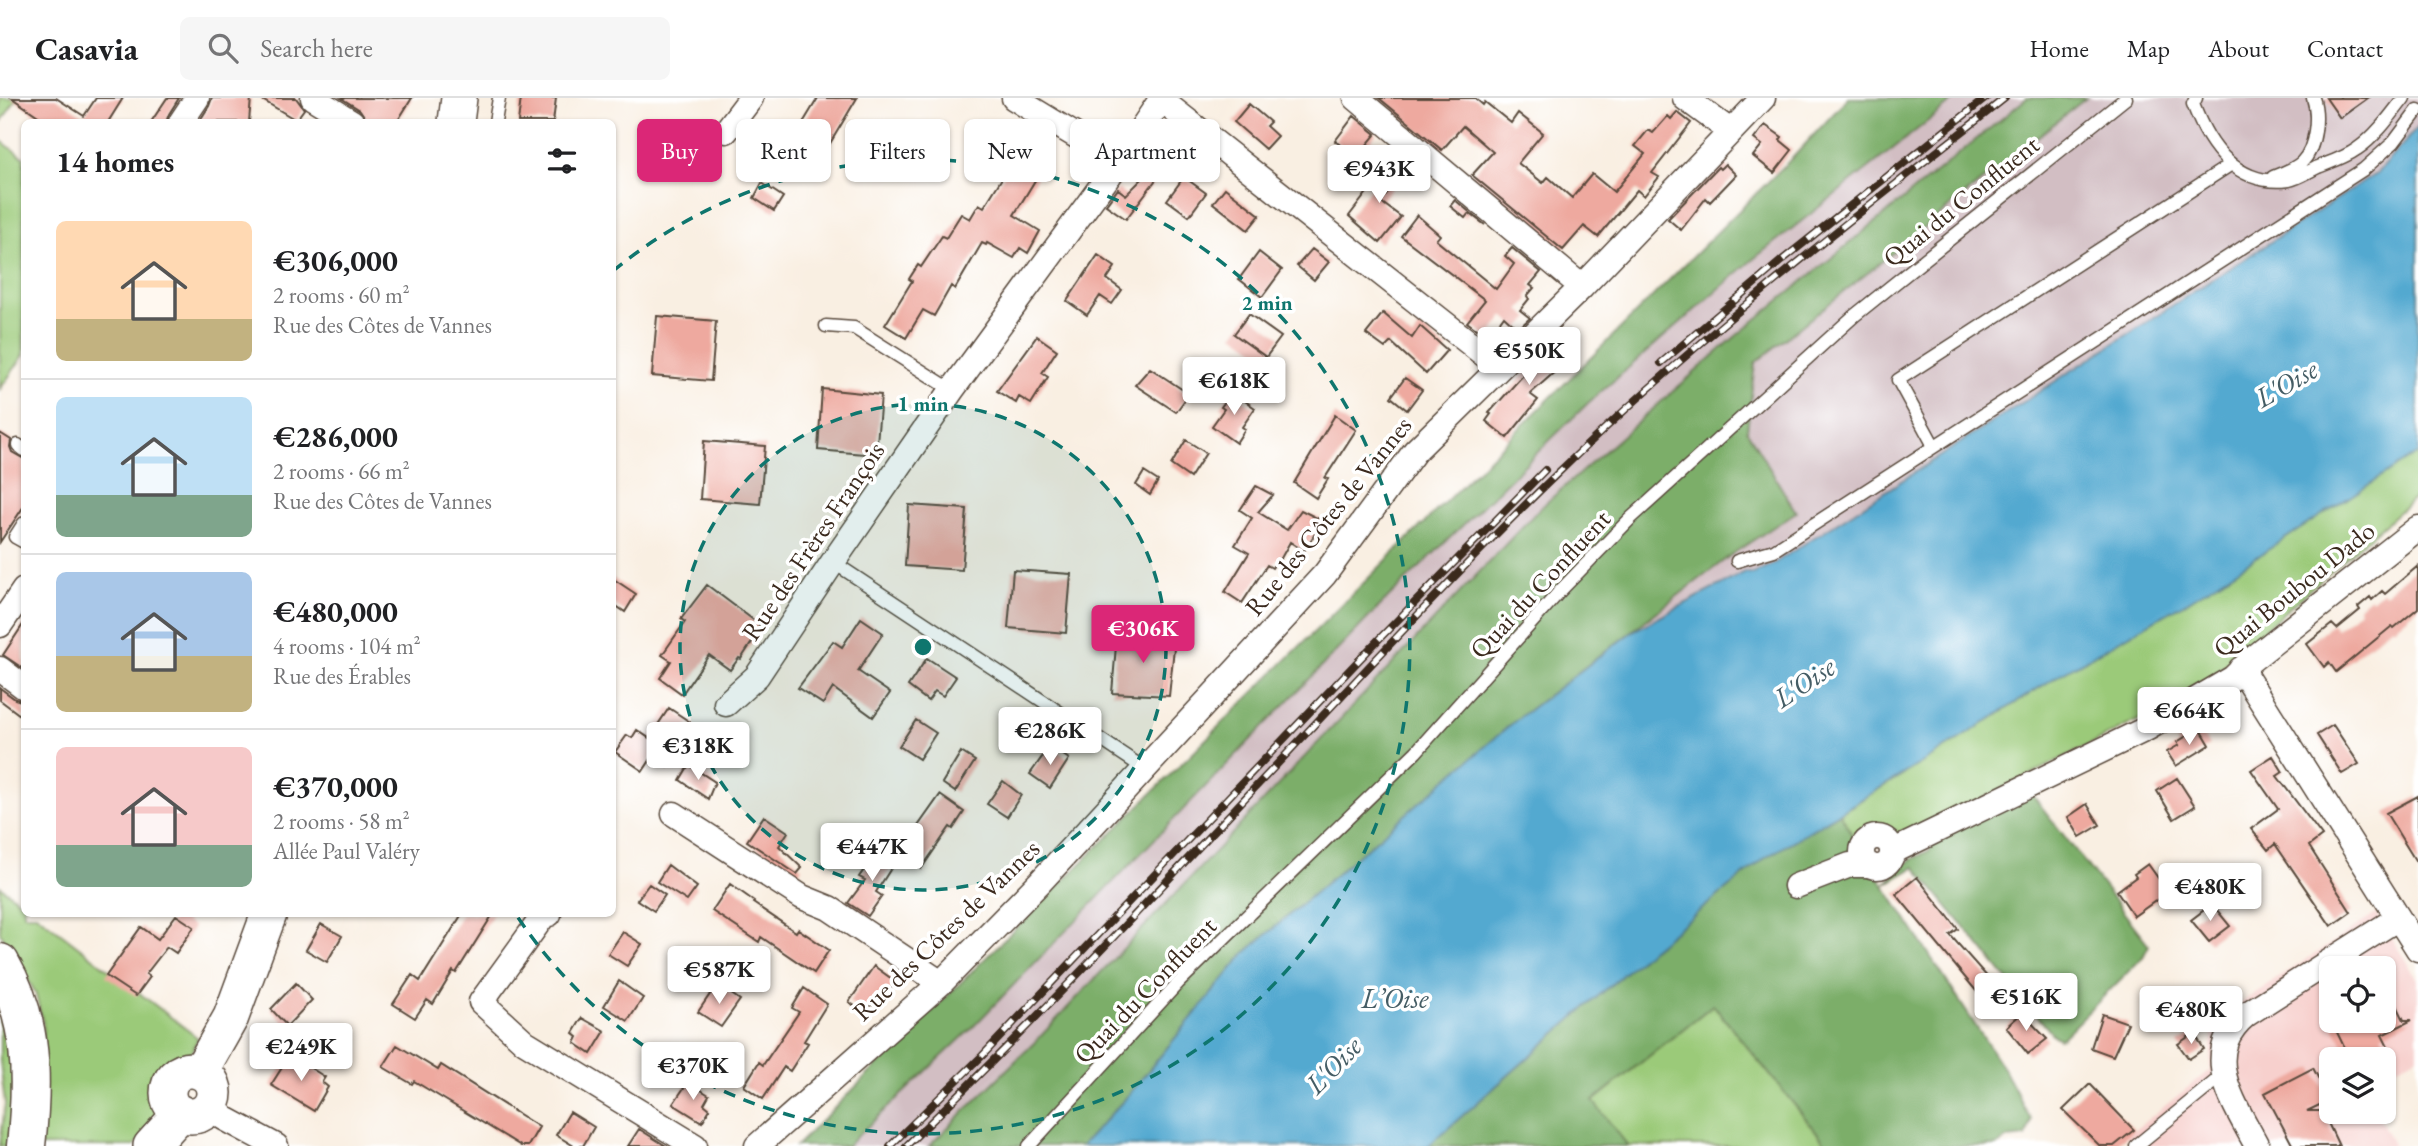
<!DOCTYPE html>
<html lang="en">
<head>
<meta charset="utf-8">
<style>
  body { margin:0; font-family:"EB Garamond",serif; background:#f6f6f6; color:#202124; height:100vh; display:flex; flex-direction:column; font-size:26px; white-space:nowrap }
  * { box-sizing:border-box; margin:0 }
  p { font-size:23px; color:#757577 }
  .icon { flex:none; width:38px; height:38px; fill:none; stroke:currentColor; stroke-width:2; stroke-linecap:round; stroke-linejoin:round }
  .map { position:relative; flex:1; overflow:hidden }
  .sheet { position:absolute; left:21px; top:21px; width:595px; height:798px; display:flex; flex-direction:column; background:#fff; border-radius:10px; box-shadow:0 2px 5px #0004 }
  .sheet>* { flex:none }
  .top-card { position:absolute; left:637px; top:21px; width:665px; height:63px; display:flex; gap:14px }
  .tools { position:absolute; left:2319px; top:858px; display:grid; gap:14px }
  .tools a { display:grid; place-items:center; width:77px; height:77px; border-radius:10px; background:#fff; box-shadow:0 2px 5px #0004; font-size:35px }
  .price { position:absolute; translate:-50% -60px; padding:0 16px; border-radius:7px; background:#fff; color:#222; font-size:23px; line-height:46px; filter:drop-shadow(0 2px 4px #0008) }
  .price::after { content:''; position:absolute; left:50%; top:42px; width:21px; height:16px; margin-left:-10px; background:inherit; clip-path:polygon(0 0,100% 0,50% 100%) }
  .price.active { background:#db2777; color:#fff }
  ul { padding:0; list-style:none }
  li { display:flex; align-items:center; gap:21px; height:175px; padding:0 35px }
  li+li { border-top:2px solid #e0e0e0 }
  li span { display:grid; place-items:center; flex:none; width:196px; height:140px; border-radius:10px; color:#555 }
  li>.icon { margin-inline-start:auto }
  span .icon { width:84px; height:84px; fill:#fffc; stroke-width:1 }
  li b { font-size:30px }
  h2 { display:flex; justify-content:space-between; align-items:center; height:84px; padding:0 35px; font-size:30px }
  .tag { padding:0 24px; border-radius:10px; background:#fff; box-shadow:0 2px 5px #0004; font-size:24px; line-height:63px }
  .tag.active { background:#db2777; color:#fff }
  header { display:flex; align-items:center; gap:42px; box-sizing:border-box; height:98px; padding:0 35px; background:#fff; border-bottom:2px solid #e0e0e0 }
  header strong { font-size:33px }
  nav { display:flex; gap:38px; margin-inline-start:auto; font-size:24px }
  .search { width:490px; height:63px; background:#f6f6f6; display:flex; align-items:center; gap:18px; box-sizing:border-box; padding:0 24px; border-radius:10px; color:#757577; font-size:26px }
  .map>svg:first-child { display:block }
  .built { fill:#f7d0cd; fill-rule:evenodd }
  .industrial { fill:#d2bec3 }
  .green { fill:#9bca79; stroke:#6b7a4c; stroke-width:2 }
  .forest { fill:#7cae69; stroke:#5c6c44; stroke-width:2 }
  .water { fill:#53a9d0; stroke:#476a77; stroke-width:2 }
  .building { fill:#eea99f }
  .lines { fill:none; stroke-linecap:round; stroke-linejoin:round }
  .lane-casing { stroke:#58483b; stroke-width:15 }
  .street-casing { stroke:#58483b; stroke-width:27 }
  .secondary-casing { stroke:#58483b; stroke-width:38 }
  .primary-casing { stroke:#58483b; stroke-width:41 }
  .lane { stroke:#fff; stroke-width:12 }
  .street { stroke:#fff; stroke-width:24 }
  .secondary { stroke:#fff; stroke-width:35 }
  .primary { stroke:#fff; stroke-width:38 }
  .rail-casing { stroke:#3b2a1e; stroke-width:8 }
  .rail { stroke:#fff; stroke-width:5; stroke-dasharray:16; stroke-linecap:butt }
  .ring { fill:none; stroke:#0f766e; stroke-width:3.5; stroke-dasharray:12 9 }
  .labels { text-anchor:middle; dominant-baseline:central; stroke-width:7; stroke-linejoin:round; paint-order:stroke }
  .street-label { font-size:26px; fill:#3b2a1e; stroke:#fff }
  .water-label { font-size:28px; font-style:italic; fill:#455d65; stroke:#fff }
  .centre { fill:#0f766e; stroke:#fff; stroke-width:3.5 }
  .ring-label { font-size:21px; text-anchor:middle; font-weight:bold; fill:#0f766e; stroke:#fff; stroke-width:7; stroke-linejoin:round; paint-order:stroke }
</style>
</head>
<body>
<header>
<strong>Casavia</strong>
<div class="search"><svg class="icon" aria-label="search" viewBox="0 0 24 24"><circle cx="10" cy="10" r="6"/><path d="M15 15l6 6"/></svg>Search here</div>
<nav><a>Home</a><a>Map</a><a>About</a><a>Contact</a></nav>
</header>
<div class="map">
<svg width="2418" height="1048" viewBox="0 0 2418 1048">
  <rect width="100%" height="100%" fill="#fff"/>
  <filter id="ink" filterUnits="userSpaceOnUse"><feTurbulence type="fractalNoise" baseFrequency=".0143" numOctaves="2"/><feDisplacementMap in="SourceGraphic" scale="14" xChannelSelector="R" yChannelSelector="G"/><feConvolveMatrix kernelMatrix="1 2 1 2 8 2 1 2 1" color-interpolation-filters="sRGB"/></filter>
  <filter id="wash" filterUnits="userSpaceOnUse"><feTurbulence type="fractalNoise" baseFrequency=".00686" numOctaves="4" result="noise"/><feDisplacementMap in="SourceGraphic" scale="28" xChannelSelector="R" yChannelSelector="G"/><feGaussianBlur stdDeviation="1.57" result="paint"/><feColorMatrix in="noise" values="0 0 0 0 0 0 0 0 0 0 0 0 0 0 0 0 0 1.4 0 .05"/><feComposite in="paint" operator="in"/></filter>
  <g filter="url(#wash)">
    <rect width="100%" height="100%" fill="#f9efe2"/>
    <!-- built -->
    <path class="built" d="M2376 816 2418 882V958L2384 975V961H2331V1013H2376L2394 1048H2131L2127 1038 2210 972 2213 923ZM2331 870H2384V922H2331Z"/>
    <!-- industrial -->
    <path class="industrial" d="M1957 0H2027L1736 238 1538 412 1038 941 929 1048H847L971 931 1378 510 1588 305 1751 163Z
      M2086 0H2418V28L2377 75 1773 466 1750 475 1745 474 1633 533 1731 457 1796 414 1747 333 1755 265Z"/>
    <!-- green -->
    <path class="green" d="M0 0H17L0 26Z
      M0 42 24 60V257L0 291Z
      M2418 354V397L2228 563 2210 586 1910 737C1889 740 1871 725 1857 746L1840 715 1936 656 2059 577 2190 502Z
      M0 788 24 807V816H36L198 940 190 957 168 977 162 986 160 996 162 1011 159 1022 134 1048H38L43 925 35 894 0 834Z
      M0 899 16 951 13 1048H0L5 1006 0 963Z
      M1713 906 1828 1048H1628L1592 1004Z"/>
    <!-- forest -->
    <path class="forest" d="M1848 0H1957L1751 163 1588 305 1378 510 971 931 847 1048H796L1796 56Z
      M2027 0H2086L1755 265 1747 333 1796 414 1731 457 1516 622 1245 855 1126 1000 1081 1048H929L1038 941 1538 412 1736 238Z
      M2027 690 2149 847 2143 859 2062 940 2059 941 2053 937 1915 769 1884 787 2005 973 2031 1022 2026 1039 2006 1041 1997 1048H1828L1713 907 1593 1003 1628 1048H1428L1646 856 1765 760 1840 715 1857 746 1884 787 1910 762 1930 752 1938 732Z"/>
    <!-- water -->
    <path class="water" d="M2418 29V355L2190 502 2059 577 1936 656 1765 760 1646 856 1428 1048H1081L1126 1000 1245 855 1420 704 1516 622 1633 533 1745 474 1752 476 1773 466 2377 75Z"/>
    <g id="blocks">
      <!-- building -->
      <path class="building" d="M12 0H56L84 18 96 0H123L108 24H47Z
        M167 0H179L169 16 166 24H151Z
        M212 0H251L249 24H199L209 8Z
        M259 0H296L304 11 296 22Z
        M341 0H412L397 24H372L366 21 360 12Z
        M521 0H556L553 24H518Z
        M818 0H857L819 64 789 48Z
        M1379 0H1475L1483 7 1485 4 1511 25 1518 15 1543 35 1518 65 1543 85 1548 79 1572 100 1592 76 1614 94 1645 56 1635 48 1648 32 1653 35 1668 18 1671 21 1677 14 1691 25 1652 75 1659 79 1644 98 1637 92 1598 139 1584 128 1563 152 1472 77 1493 54 1463 28 1442 52Z
        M2326 0H2368L2340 20Z
        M1249 6 1270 24 1266 28 1277 38 1265 51 1234 24Z
        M1354 18 1376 36 1357 59 1335 43Z
        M1765 27 1782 39 1780 42 1792 52 1774 75 1753 58 1762 47 1754 41Z
        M1393 61 1406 71 1381 104 1401 119 1380 145 1349 118Z
        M1012 64 1037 79 1014 117 1040 133 1028 155 1020 150 1014 160 987 145 986 147 982 145 955 191 951 188 934 218 923 212 906 240 885 227 912 183 909 181 918 167 921 169 942 138 946 140 961 116 970 121 979 106 984 109Z
        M1725 66 1736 77 1710 104 1706 100 1681 132 1668 121 1718 69 1720 71Z
        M1150 73 1158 79 1126 121 1106 107 1118 91 1126 97Z
        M1184 79 1206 95 1189 118 1167 102Z
        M762 85 783 99 774 113 754 100Z
        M1225 90 1260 117 1248 132 1213 105Z
        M1455 102 1485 127 1469 115 1465 120 1450 108Z
        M1417 117 1440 137 1436 142 1496 191 1514 166 1505 158 1512 150 1541 174 1530 187 1534 190 1527 198 1529 201 1520 212 1530 220 1518 231 1504 218 1488 240 1467 224 1485 202 1401 138Z
        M1312 151 1329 164 1314 182 1297 168Z
        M1259 154 1282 172 1262 199 1239 181Z
        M1098 157 1115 169 1107 181 1122 192 1112 206 1100 198 1087 217 1067 203Z
        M1383 215 1412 240 1420 228 1447 252 1426 276 1391 244 1385 250 1366 236Z
        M1249 216 1281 239 1266 259 1234 236Z
        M657 218 716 223 711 283 652 278Z
        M1037 238 1057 252 1042 275 1048 279 1031 306 1019 299 1016 305 997 293Z
        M1561 238 1576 255 1530 296 1538 302 1507 340 1486 323 1491 316 1489 315 1544 254 1540 251 1553 239 1557 242Z
        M1150 270 1189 296 1176 314 1135 287Z
        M1405 280 1422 292 1407 312 1391 299Z
        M822 291 881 297 876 357 818 352Z
        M1232 294 1255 310 1242 329 1245 331 1236 345 1212 328 1224 311 1221 309Z
        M1335 317 1356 332 1325 380 1328 381 1316 400 1294 385Z
        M0 335 11 342 10 349 12 354 24 361V408L0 444Z
        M1186 342 1206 355 1190 380 1171 367Z
        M704 343 765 348 760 406 700 401Z
        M1144 374 1158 383 1150 397 1136 387Z
        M1256 388 1273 397 1258 414 1287 432 1301 412 1323 423 1304 453 1290 444 1280 462 1278 461 1272 470 1267 467 1242 505 1225 494 1249 455 1235 447 1252 420 1240 412Z
        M909 407 967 411 962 472 905 468Z
        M2418 468V510L2394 530 2392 528 2336 574 2329 564 2324 569 2307 546 2332 526 2337 531 2360 512 2358 509 2370 499 2372 502 2382 493 2385 496Z
        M1013 472 1071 476 1066 535 1008 530Z
        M612 480 636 496 625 514 612 505Z
        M707 487 760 527 756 533 758 535 741 561 739 560 730 572 709 557 682 596 660 580 671 563 662 557 685 524 681 521Z
        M861 520 883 535 858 573 890 595 873 619 833 590 823 606 798 590 833 543 842 549Z
        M24 525V571L3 557Z
        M1117 536 1175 540 1169 598 1112 595Z
        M927 560 956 579 943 598 935 593 928 603 908 588Z
        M0 590 15 601 24 604V620L0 602Z
        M669 610 690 624 679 640 685 645 668 669 653 658 643 673 615 654 627 637 632 640 637 632 649 640Z
        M916 622 936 635 919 661 899 648Z
        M2333 627 2359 666 2342 676 2317 637Z
        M2200 630 2210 647 2176 668 2167 654 2179 647 2177 644Z
        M1050 648 1069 661 1050 690 1030 676Z
        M961 654 975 663 955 694 942 685Z
        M2273 658 2283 674 2277 678 2322 738 2309 748 2351 814 2331 828 2275 746 2268 752 2251 731 2278 711 2251 672Z
        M689 667 715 684 708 701 680 682Z
        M2177 680 2195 708 2174 721 2157 693Z
        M1003 683 1021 697 1007 719 987 706Z
        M940 697 964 714 953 731 950 729 921 771 899 755Z
        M2418 698V767L2386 715Z
        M2087 706 2100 727 2080 739 2068 719Z
        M764 718 788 734 779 748 802 770 797 776 747 743Z
        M878 752 895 764 876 794 882 798 868 818 848 805 865 782 859 779Z
        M2148 766 2168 794 2134 818 2117 793 2136 779 2134 776Z
        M668 767 697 789 687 803 657 784Z
        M1917 779 1958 831 1950 837 1990 882 1977 894 1896 796Z
        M649 786 665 797 654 813 637 802Z
        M730 786 754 803 753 805 796 834 798 831 829 852 814 875 761 839 759 844 712 813Z
        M2212 806 2230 828 2209 844 2191 822Z
        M462 816H493L456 875 453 873 433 906 427 902 415 920 393 906 412 877 420 883Z
        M176 817 194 829 176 855 167 849 146 876 150 879 136 898 106 878 141 829 158 841Z
        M321 826 342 838 327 864 306 852Z
        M623 834 642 846 627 868 608 856Z
        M874 868 896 884 876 909 871 906 865 915 849 904Z
        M2384 880 2404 922H2412L2382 937 2394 961H2350L2331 922H2384Z
        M619 883 643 900 628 923 604 908Z
        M296 885 312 902 287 928 271 911Z
        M717 886 740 902 721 929 698 914Z
        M804 890 827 906 804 943 808 945 790 973 784 969 763 1001 744 988 759 964 763 967 799 914 792 910Z
        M2022 915 2047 941 2028 956 2006 929Z
        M2102 916 2128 925 2113 958 2091 950Z
        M582 920 605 933 591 956 575 945 578 939 573 935Z
        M2194 935 2204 951 2189 961 2178 946Z
        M397 947 438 972 441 967 539 1029 528 1048H521L414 983 412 986 383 969Z
        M290 957 325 979 322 984 328 989 314 1013 271 987Z
        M2313 970 2330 1002 2307 1013H2350L2328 1025 2339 1048H2293L2265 995Z
        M688 984 709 997 704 1006 710 1011 702 1024 673 1006Z
        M2090 986 2134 1032 2114 1048H2100L2063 1012Z
        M570 1014 594 1029 583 1048H574L556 1037Z
        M639 1031 666 1048H628Z"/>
    </g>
  </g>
  <g filter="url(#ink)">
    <use href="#blocks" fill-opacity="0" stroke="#58483b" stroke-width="2"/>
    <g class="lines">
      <defs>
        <path id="lane" d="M2196 0 2193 6C2209 49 2238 89 2289 82 2299 80 2309 73 2318 69 2331 64 2346 59 2357 51 2375 39 2391 17 2404 0
          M495 24 499 0
          M2273 79C2283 75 2295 71 2302 64 2316 50 2319 17 2313 0
          M826 228 854 230 952 292
          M18 347 24 352
          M1934 348 1898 282 2230 67
          M24 425 15 439 24 444
          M1737 463 1774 452 2364 71 2394 44 2418 12
          M833 464 1145 671
          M1029 1048 1179 884 1416 654 1560 493 1630 421 1854 218 2126 0
          M2136 1048 2223 977"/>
        <path id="street" d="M313 0 352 24
          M1014 0 1119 64
          M1356 0 1582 189
          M1685 0 1730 33
          M1161 2 1500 269
          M181 24 197 0
          M726 33 751 0
          M0 527 24 492
          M0 571 24 589
          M2241 571 2418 851
          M726 606 757 578 833 464 952 292 1119 64 1162 0
          M674 716 802 799 829 810 941 885
          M1862 754a15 15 0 1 1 30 0a15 15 0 1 1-30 0Z
          M1892 756 1898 751 2148 630 2233 580 2250 563 2418 430
          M1796 788 1850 767H1870
          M549 816 544 817 481 904 525 944 695 1048
          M211 1006 224 1020 276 1048
          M757 1048 941 885 1040 784 1325 476 1415 353 1582 189 1763 0
          M2257 1048C2234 1004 2198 956 2247 916L2398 820"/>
        <path id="secondary" d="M456 24 459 0
          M168 995a23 23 0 1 1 46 0a23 23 0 1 1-46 0Z
          M200 974 231 919 269 816
          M151 1048 181 1015"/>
        <path id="primary" d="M0 865C34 924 33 982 26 1048"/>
      </defs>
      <!-- lane casing -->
      <use href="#lane" class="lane-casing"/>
      <!-- street casing -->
      <use href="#street" class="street-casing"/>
      <!-- secondary casing -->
      <use href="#secondary" class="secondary-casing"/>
      <!-- primary casing -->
      <use href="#primary" class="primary-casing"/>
      <!-- lane -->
      <use href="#lane" class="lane"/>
      <!-- street -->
      <use href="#street" class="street"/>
      <!-- secondary -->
      <use href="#secondary" class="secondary"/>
      <!-- primary -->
      <use href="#primary" class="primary"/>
      <defs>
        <path id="rail" d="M1661 265 1781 163 1986 0
          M890 1048 982 958 1379 541 1545 372
          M906 1048C1053 907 1191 757 1331 609 1406 529 1481 449 1560 373 1699 238 1853 120 2005 0"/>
      </defs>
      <!-- rail casing -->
      <use href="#rail" class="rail-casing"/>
      <!-- rail -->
      <use href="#rail" class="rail"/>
    </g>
  </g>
  <!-- distance rings -->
  <circle cx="923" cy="549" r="243" fill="#0f766e" fill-opacity=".12"/>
  <g class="ring">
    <circle cx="923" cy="549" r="243"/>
    <path d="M613 173A487 487 0 1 1 517 818"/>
  </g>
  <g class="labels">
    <!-- street labels -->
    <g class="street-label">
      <text transform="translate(1961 103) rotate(-39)">Quai du Confluent</text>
      <text transform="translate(1328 418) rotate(-51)">Rue des Côtes de Vannes</text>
      <text transform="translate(813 443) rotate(-56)">Rue des Frères François</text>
      <text transform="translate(1540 486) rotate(-47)">Quai du Confluent</text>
      <text transform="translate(2294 491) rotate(-39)">Quai Boubou Dado</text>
      <text transform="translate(946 832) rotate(-44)">Rue des Côtes de Vannes</text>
      <text transform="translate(1145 892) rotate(-46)">Quai du Confluent</text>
    </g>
    <!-- water labels -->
    <g class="water-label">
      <text transform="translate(2286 285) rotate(-30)">L'Oise</text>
      <text transform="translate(1804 584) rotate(-34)">L'Oise</text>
      <text x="1395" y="900">L’Oise</text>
      <text transform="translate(1333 967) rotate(-46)">L'Oise</text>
    </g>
  </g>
  <circle cx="923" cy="549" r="10" class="centre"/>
  <g class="ring-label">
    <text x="1267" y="212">2 min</text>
    <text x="923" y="313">1 min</text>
  </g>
</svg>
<div class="tools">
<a><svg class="icon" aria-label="locate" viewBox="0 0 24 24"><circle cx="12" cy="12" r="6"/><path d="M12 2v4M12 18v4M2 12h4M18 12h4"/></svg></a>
<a><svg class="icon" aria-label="layers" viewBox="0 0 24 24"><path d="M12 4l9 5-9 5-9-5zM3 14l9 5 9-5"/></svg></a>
</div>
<b class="price" style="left:1379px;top:107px">€943K</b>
<b class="price" style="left:1529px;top:289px">€550K</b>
<b class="price" style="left:1234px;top:319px">€618K</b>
<b class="price active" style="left:1143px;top:567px">€306K</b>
<b class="price" style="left:2189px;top:649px">€664K</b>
<b class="price" style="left:1050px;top:669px">€286K</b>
<b class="price" style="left:698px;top:684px">€318K</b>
<b class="price" style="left:872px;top:785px">€447K</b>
<b class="price" style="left:2210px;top:825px">€480K</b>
<b class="price" style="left:719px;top:908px">€587K</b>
<b class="price" style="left:2026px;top:935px">€516K</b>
<b class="price" style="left:2191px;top:948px">€480K</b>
<b class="price" style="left:301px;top:985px">€249K</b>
<b class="price" style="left:693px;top:1004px">€370K</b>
<div class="top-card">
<a class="tag active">Buy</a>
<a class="tag">Rent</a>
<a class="tag">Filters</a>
<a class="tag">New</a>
<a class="tag">Apartment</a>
</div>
<section class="sheet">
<h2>14 homes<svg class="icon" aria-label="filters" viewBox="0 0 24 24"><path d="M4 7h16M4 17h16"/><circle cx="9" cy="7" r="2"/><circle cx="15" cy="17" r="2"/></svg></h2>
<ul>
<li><span style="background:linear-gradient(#ffd9b3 70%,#c2b280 0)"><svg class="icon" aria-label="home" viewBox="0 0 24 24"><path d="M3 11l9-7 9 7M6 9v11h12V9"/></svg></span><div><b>€306,000</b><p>2 rooms · 60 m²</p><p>Rue des Côtes de Vannes</p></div></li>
<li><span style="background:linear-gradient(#bfe0f5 70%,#7fa58c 0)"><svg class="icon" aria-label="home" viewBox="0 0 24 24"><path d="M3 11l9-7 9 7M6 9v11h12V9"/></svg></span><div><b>€286,000</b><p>2 rooms · 66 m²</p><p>Rue des Côtes de Vannes</p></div></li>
<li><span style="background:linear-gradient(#a9c7e8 60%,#c2b280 0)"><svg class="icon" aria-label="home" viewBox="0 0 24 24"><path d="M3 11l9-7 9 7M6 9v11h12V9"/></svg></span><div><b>€480,000</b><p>4 rooms · 104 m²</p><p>Rue des Érables</p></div></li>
<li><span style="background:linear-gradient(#f6c9c9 70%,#7fa58c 0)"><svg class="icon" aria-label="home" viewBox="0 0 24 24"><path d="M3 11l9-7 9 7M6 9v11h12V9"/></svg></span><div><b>€370,000</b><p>2 rooms · 58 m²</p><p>Allée Paul Valéry</p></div></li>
</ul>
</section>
</div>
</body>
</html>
